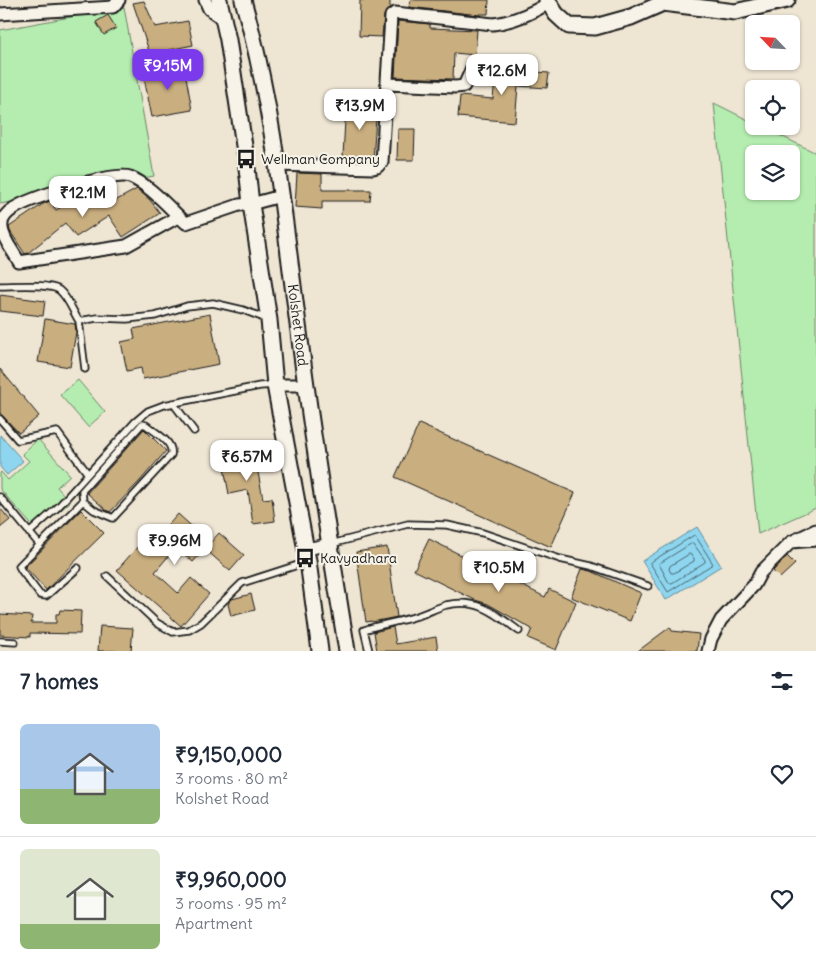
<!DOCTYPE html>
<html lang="en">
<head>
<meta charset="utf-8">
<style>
  body { margin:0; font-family:Delius,sans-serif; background:#f6f6f7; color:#1f2937; height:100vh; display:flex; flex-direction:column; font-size:19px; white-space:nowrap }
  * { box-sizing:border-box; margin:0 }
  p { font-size:16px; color:#747a83 }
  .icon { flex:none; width:28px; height:28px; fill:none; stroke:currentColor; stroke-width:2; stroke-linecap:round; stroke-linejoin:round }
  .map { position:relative; height:651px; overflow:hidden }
  .sheet { display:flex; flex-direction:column; background:#fff; flex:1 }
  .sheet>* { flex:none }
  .needle { width:32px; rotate:295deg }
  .controls { position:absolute; left:745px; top:15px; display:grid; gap:10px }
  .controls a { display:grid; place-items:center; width:55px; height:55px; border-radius:8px; background:#fff; box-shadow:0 1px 4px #0004; font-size:25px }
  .price { position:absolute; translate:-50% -42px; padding:0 11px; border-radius:10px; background:#fff; color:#222; font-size:16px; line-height:32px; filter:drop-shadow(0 1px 2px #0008) }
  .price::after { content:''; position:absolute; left:50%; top:30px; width:15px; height:11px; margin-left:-8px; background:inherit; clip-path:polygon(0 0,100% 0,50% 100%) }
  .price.on { background:#7c3aed; color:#fff }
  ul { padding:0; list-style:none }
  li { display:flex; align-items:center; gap:15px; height:125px; padding:0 20px }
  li+li { border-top:1px solid #e0e1e3 }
  li span { display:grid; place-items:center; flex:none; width:140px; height:100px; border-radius:8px; color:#555 }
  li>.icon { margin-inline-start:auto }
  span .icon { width:60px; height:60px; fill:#fffc; stroke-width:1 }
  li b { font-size:21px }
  h2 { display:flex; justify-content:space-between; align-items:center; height:60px; padding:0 20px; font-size:21px }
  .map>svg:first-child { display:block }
  .green { fill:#b5edb0; stroke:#688466; fill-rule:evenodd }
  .water { fill:#8ed6ef; stroke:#608c9b }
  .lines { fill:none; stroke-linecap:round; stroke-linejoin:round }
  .shore { stroke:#4a6670; stroke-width:1 }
  .building { fill:#c9ae7f; stroke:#1c1c1c }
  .service-casing { stroke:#1c1c1c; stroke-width:9 }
  .minor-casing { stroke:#1c1c1c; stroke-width:15 }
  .tertiary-casing { stroke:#1c1c1c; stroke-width:19 }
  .service { stroke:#f7f3e8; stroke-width:5.5 }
  .minor { stroke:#f7f3e8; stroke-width:11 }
  .tertiary { stroke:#f7f3e8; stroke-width:15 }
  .labels { text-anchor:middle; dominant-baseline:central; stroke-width:4; stroke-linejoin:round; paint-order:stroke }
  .poi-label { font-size:14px; fill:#1c1c1c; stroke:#f7f3e8; text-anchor:start }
  .street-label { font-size:14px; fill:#1c1c1c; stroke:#f7f3e8 }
</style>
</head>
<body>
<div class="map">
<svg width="816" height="651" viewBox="0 0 816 651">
  <rect width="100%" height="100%" fill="#eee5d3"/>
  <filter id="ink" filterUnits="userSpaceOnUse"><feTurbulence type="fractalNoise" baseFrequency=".02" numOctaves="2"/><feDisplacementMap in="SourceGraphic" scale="10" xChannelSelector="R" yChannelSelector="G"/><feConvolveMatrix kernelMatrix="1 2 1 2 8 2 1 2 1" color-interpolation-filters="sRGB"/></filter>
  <g filter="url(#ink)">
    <!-- green -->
    <path class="green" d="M124 7 154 176 0 204V30Z
      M714 103 754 123V126H761L816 153V508L758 534ZM754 154H791V191H754Z
      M78 380 105 412 88 427 60 395Z
      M38 439 70 475 57 487 70 502 37 531 0 489V473L1 472 8 480 29 461 22 454Z"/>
    <!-- water -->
    <path class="water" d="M0 435 23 461 7 475 0 467Z
      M697 527 721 566 666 600 642 561Z"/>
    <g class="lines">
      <!-- shore -->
      <path class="shore" d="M695 535 713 564 668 592 650 563Z
        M693 543 705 560V562L672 583H669L659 564Z
        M690 554 694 558V561L674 573H671L669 569 670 566Z"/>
    </g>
    <!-- building -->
    <path class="building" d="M360 0H390V8L384 15 382 37 359 36Z
      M410 0H489L488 14H479V15L409 7Z
      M144 1 155 27 188 21 193 45 150 54 133 3Z
      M108 15 116 28 104 35 96 22Z
      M398 21 430 24V28L477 30 475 55 454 53 453 79 395 77Z
      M184 66 192 110 152 117 143 73Z
      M496 69 549 73 547 88 518 86 515 122 458 117 460 96 493 99Z
      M346 102 377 103 373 160H353V157L343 156Z
      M398 129H415L414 160H397Z
      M297 173 322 174V190H371L370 201H322V209L295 207Z
      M137 189 150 200 160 213 123 237 109 216 76 237 65 223 28 253 25 254 10 231 9 227 43 204 50 201 56 210 89 190 102 208Z
      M0 295 45 301 43 316 0 311Z
      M210 314 219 364 143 379 141 368 127 371 121 342 135 339 133 329Z
      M45 319 75 324 76 332 70 367 38 362Z
      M0 369 39 416 19 433 0 413Z
      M419 424 575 493 551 547 395 477Z
      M144 429 166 451 139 482 110 512 106 510 87 493Z
      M253 446 263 499 272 498 275 521 253 524 248 490 229 494 221 452Z
      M0 508 10 520 0 528Z
      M81 510 104 533 46 590 25 567Z
      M178 514 210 543 219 533 244 555 230 571 205 549 193 562 176 547 155 572 178 593 191 578 209 594 181 626 117 570 156 526 162 532Z
      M429 539 545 597 549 589 576 602 556 650 528 638 532 629 488 604 475 600 414 570Z
      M387 547 397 617 372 622V621L366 622 356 552Z
      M787 556 795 564 780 578 773 571Z
      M582 569 591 571 641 593 630 621 571 597Z
      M251 594 255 610 231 616 228 604 232 599Z
      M60 610 81 611 80 634 30 633V637L0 635V614L32 616 31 623H56V614H59Z
      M100 626 133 628 131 651H98Z
      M393 627 396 644 436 637 438 651H377L374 632Z
      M670 627 672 631 699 634 697 651H638Z"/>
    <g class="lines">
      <defs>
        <path id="service" d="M0 286C14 286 49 283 59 290 68 297 73 312 79 321L97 318 127 319 155 316 187 306 213 303 243 310 267 319
          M79 321 85 369
          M173 403 194 431
          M0 419 18 440 57 432 88 474 58 507 29 533
          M88 474 135 422 148 411 164 405 260 386 275 385
          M0 497 39 544
          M331 544 408 524 447 525 483 533 560 559 591 566 648 586
          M78 568 46 596 40 595 21 570 19 566 83 501 94 510 113 518 171 455C174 442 156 433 146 425L142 424 82 491 83 501
          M107 576 157 623 173 632 189 630 201 623 242 583 307 562
          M0 641 15 642
          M369 651 364 630C381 624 399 622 417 616 427 613 436 608 446 605 478 598 495 613 519 631"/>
        <path id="minor" d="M205 0 209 9 223 19
          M0 14 113 7 119 0
          M387 84 456 87 464 86 472 68
          M277 165 373 168 377 167 382 162 391 16 395 13 493 24C513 22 532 13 549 3
          M178 217 126 246 19 262C14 252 0 236 2 224 2 218 8 212 13 209 29 198 113 171 130 177 150 185 170 209 186 223L239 205 251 204 281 196
          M275 385H305
          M816 530 791 542 816 540
          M306 549 331 544
          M708 651 711 639 721 620 754 585 761 572 791 542"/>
        <g id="tertiary">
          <path d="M219 0 228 40 246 159 251 204 269 320 275 385 308 561 320 651"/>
          <path id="s1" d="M243 0C274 108 284 221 299 332 312 439 330 545 347 651"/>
          <path d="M547 0 556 14 569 26 595 27 631 17 663 3 735 12 787 0"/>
        </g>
      </defs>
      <!-- service casing -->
      <use href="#service" class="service-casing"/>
      <!-- minor casing -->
      <use href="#minor" class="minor-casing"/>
      <!-- tertiary casing -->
      <use href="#tertiary" class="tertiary-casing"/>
      <!-- service -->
      <use href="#service" class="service"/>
      <!-- minor -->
      <use href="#minor" class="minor"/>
      <!-- tertiary -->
      <use href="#tertiary" class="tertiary"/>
    </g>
  </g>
  <!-- icons -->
  <defs>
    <symbol id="bus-bare" viewBox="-9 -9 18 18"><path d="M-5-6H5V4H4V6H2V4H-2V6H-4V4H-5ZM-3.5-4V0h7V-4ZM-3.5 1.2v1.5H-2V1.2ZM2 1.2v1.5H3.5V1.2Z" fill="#1c1c1c" stroke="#f7f3e8" stroke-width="2.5" paint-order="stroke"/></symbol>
  </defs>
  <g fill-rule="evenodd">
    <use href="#bus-bare" x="232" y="145" width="28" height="28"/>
    <use href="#bus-bare" x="291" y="544" width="28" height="28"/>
  </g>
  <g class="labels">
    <!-- poi labels -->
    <g class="poi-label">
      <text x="261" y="159">Wellman Company</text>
      <text x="320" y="558">Kavyadhara</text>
    </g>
    <!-- street labels -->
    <g class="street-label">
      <text stroke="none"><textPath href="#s1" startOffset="330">Kolshet Road</textPath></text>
    </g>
  </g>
</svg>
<div class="controls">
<a><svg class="needle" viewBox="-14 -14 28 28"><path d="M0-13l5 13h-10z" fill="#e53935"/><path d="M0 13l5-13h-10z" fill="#747a83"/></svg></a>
<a><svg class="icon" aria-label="locate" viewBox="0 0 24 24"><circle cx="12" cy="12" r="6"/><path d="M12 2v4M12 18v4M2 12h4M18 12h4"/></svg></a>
<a><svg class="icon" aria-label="layers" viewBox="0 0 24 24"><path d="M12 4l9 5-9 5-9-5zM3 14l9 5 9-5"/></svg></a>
</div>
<b class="price on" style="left:168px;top:91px">₹9.15M</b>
<b class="price" style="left:502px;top:96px">₹12.6M</b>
<b class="price" style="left:360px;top:131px">₹13.9M</b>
<b class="price" style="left:83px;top:218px">₹12.1M</b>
<b class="price" style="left:247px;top:482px">₹6.57M</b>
<b class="price" style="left:175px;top:566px">₹9.96M</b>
<b class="price" style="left:499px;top:593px">₹10.5M</b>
</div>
<section class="sheet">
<h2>7 homes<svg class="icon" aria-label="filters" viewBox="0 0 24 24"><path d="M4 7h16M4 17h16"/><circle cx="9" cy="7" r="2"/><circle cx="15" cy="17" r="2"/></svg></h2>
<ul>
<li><span style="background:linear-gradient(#a9c7e8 65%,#8fb573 0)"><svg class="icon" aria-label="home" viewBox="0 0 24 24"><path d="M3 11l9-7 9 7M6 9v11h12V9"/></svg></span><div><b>₹9,150,000</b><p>3 rooms · 80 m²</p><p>Kolshet Road</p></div><svg class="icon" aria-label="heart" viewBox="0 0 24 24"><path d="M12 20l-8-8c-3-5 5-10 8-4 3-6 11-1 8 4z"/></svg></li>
<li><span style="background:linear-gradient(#dfe7d0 75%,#8fb573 0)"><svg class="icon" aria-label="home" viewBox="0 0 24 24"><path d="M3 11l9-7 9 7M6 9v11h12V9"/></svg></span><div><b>₹9,960,000</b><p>3 rooms · 95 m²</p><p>Apartment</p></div><svg class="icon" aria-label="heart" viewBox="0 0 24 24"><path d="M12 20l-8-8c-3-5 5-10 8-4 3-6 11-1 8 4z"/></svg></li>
</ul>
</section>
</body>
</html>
